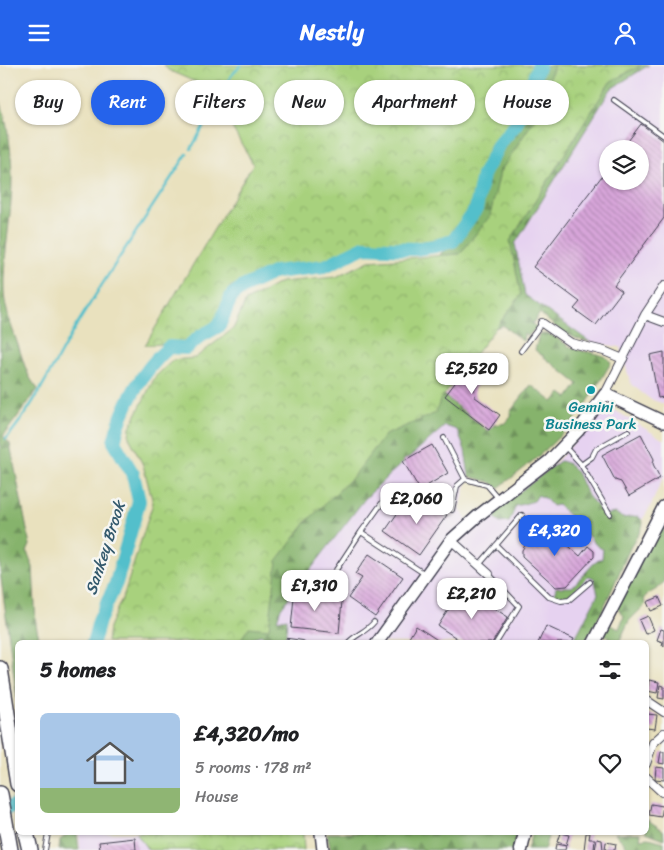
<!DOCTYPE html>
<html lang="en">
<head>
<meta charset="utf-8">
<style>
  body { margin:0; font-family:Sriracha,sans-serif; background:#f6f6f6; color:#202124; height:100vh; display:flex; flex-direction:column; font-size:19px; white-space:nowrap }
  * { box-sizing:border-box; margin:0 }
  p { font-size:16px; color:#757577 }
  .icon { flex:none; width:28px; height:28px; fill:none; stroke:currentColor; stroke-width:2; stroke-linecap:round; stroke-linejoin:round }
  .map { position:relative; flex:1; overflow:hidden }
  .panel { position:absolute; left:15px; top:575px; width:634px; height:195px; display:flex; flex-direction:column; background:#fff; border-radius:8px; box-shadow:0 1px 4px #0004 }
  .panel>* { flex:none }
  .top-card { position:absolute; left:15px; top:15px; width:635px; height:45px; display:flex; gap:10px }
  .tools { position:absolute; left:599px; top:75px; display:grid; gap:10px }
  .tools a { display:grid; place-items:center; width:50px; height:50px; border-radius:50%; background:#fff; box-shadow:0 1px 4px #0004; font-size:25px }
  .price { position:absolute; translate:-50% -42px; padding:0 11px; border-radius:10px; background:#fff; color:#222; font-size:16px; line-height:32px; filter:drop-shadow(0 1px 2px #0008) }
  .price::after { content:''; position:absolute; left:50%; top:30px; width:15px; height:11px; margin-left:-8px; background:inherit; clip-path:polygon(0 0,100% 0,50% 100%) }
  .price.on { background:#2563eb; color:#fff }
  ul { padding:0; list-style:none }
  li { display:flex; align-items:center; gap:15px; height:125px; padding:0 25px }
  li span { display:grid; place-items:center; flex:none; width:140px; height:100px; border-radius:8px; color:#555 }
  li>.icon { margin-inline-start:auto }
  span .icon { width:60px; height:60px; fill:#fffc; stroke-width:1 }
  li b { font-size:21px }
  h2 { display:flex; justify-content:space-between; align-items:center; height:60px; padding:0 25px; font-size:21px }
  .pill { padding:0 18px; border-radius:22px; background:#fff; box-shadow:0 1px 4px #0004; font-size:18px; line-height:45px }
  .pill.on { background:#2563eb; color:#fff }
  header { display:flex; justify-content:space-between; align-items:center; height:65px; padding:0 25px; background:#2563eb; color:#fff; font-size:22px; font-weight:800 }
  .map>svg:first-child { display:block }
  .built { fill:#e6d2f0; fill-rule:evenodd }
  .forest { fill:url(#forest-firs); stroke:#546a54 }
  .park { fill:url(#park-crowns); stroke:#657a5c }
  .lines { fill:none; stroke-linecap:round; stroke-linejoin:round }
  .stream { stroke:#52bfcb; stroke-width:2.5 }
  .river { stroke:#52bfcb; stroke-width:14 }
  .building { fill:url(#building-back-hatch) }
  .lane-casing { stroke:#403f4f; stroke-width:6 }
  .street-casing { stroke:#403f4f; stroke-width:10 }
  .secondary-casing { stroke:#403f4f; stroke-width:14 }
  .primary-casing { stroke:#403f4f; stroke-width:15 }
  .highway-casing { stroke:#403f4f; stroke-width:18 }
  .lane { stroke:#fff; stroke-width:4 }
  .street { stroke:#fff; stroke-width:8 }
  .secondary { stroke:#fff; stroke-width:11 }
  .primary { stroke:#fff; stroke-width:12 }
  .highway { stroke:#fff; stroke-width:15 }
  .culture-dot { fill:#0f9aa8; stroke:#f6f6f2; stroke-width:2 }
  .labels { text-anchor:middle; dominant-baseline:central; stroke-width:5; stroke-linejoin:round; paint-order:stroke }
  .culture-label { font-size:15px; fill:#0d838f; stroke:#f6f6f2 }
  .water-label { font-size:16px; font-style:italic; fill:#33596d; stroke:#f6f6f2 }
</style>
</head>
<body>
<header><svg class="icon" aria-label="menu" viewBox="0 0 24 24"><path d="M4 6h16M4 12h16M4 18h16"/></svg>Nestly<svg class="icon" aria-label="person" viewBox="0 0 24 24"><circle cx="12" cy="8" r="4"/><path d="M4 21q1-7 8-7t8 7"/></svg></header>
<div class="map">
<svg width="664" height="785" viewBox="0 0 664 785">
  <defs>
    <pattern id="forest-firs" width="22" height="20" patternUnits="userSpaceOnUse" patternTransform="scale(1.25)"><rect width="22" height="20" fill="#86b36c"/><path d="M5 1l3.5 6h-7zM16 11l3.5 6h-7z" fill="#6d915a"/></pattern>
    <pattern id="park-crowns" width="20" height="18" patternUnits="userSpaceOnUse" patternTransform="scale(1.25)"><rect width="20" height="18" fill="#a8d17d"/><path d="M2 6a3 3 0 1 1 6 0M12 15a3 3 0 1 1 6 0" fill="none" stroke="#90b36d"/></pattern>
    <pattern id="building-back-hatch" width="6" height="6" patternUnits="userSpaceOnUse" patternTransform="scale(1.25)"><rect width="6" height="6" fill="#d8a6da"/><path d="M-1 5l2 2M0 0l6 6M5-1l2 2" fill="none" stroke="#af87b2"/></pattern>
  </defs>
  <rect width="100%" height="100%" fill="#f6f6f2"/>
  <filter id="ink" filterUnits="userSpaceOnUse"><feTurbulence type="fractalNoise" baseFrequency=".02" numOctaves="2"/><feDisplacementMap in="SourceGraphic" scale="10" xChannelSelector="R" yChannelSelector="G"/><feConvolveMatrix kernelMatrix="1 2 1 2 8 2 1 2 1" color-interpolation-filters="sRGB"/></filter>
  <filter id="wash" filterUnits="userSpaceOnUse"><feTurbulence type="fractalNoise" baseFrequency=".0096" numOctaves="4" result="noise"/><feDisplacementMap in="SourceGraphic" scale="20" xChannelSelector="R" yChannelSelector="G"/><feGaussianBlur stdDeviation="1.12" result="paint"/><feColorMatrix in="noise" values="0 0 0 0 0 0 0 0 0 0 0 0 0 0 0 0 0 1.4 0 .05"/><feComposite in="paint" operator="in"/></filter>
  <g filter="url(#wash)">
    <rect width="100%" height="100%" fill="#e9e1be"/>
    <!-- built -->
    <path class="built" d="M650 0H664V339L650 334 631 319 620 282 590 277 525 230 514 178 609 22ZM608 84H640V116H608Z
      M604 344 616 346 664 375V411L650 442 621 489 577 577 243 578 370 420 432 355 457 365 465 385 469 408 460 444 471 462 557 396Z
      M79 768H136L148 785H80Z"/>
    <!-- forest -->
    <path class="forest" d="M532 0H649L611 24 515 179 525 230 590 277C568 273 556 263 540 248L532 259 537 262 528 271 524 269 523 276 502 260 491 265 441 328 488 366 494 360 506 358 512 350 510 347 531 320 553 337 561 328 568 333 578 319 535 285 539 270C552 265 563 280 575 284 585 288 607 287 611 298 602 312 594 328 585 341 561 374 530 400 498 423L490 417 469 411 465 385 457 365 445 361 390 409 364 435 281 543 277 555 287 553 286 571 274 577 261 570 254 572 250 577 217 578 417 208C459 176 471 161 488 110L480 99 488 84 500 85 505 79 501 73 513 57Z
      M0 34C10 67 14 101 11 136 9 166 3 197 4 227 5 246 13 265 19 283 24 298 27 312 38 324L3 371 10 379 30 480 27 487 33 502 36 560 40 577 18 578 17 634 0 506Z
      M560 396C580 400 579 418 589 432 594 438 600 444 605 450L615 448 623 453 638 451 643 456C643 467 634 473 630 483 616 515 603 548 585 577H573L598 529 594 513 589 511 569 531H554L556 522H572L598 494H602L603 484 598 482 583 465 571 458V452L558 440 552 441 546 434 538 430 534 436 516 441 509 457 500 458 495 454 497 444Z
      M664 452V517C659 525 650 526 644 533L645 540 629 556 619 577H603L610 573 602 568 608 559 619 564 624 551 616 541Z
      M646 754 663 765 664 774 646 767Z
      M68 768H77L79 785H59L60 775 68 769Z
      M327 768H516L513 785H331Z
      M532 768H549L544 785H527Z
      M615 768H641L640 774 649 773 664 777V785H630Z"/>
    <!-- park -->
    <path class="park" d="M164 0H534L510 57 491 80 478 107 470 141 449 172 407 179 364 178 321 196 273 202 230 222 215 257 183 278 145 280 253 99 226 52 202 20 168 5Z
      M554 0H641L610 17 510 176 521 230 440 335 436 348 385 370 353 412 307 456 277 496 269 564 249 562 239 577H107L109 562 124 529 153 438 143 400 129 372 130 362 155 312 173 295 195 293 233 264 246 236 281 217 336 212 369 196 460 189 490 151 500 107 534 55Z
      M136 768H303L304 785H148Z"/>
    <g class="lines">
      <!-- stream -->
      <path class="stream" d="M191 84 231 11 241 0
        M6 374C35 340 53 300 76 261 112 203 150 145 187 89"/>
      <!-- river -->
      <path class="river" d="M93 578 99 556 116 518 139 436 133 409 114 377C122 341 142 306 169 282L186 283 201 271 219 261 232 230 243 222 275 207 325 201 364 182 414 184 435 181 453 176 476 144 483 110 499 79 516 59 539 0
        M0 746 18 739"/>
    </g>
    <g id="blocks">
      <!-- building -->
      <path class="building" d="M641 59 664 76V153L614 220 622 226 596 260 574 244 580 237 533 202 608 103V116H640V84H622Z
        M664 287V332L658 333 650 290Z
        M474 293 489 305 474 324 475 332 500 350 489 365 445 331Z
        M641 369 654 394 653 399 660 413 629 431 621 417 615 415 602 390Z
        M432 380 448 408 420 425 403 396Z
        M420 431 447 450 419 490 385 466 399 446 406 450Z
        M544 459 580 491 588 481 594 486V492L567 521 556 522 522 491V485L526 479Z
        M369 489 403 512 375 552 348 533 362 513 355 509Z
        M295 522 320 525 319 533 342 536 339 568 291 563Z
        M462 523 508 552 492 578H464L438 561Z
        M659 532 663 541 651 546 647 537Z
        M648 551 654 565 645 569 639 555Z
        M416 561 442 578H406Z
        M546 561 574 574 572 578H538Z
        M661 564 664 565V581L662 580 663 577 657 575Z
        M649 615 659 617 657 628 647 626Z
        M660 620 664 621V634L658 633Z
        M647 649 657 650 655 664 646 663Z
        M661 687H664V699L659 698Z
        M656 702 664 703V715L655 714Z
        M651 739 663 741 661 752 649 750Z
        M560 768 569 770 566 780 557 777Z
        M586 768H590L589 774H595L594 784 591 785H584Z
        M135 773 136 785H100L99 777Z
        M597 774 602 775 603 785H595Z
        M606 777 616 779 615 785H605Z
        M556 779 566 781 565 785H555Z"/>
    </g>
  </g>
  <g filter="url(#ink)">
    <use href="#blocks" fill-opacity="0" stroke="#403f4f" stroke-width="1"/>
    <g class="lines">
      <defs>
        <path id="lane" d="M614 35 664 71
          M521 286 542 258
          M444 373 465 414 487 420 499 434
          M566 383 580 398 610 449
          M581 400 592 392 596 384 628 366
          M452 445 457 421 465 414
          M361 467 387 431
          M496 480 549 532 561 536 569 535 590 517
          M479 500 522 450
          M334 508 361 467 425 509
          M489 509 519 541 496 578
          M288 576 302 578
          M348 578C356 569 366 567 374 557
          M45 785 48 768"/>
        <path id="street" d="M645 250 664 257
          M542 258 571 278 604 286 623 294
          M605 329 645 250 664 221
          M451 475 489 509
          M646 635 664 647
          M646 699 653 678 664 668
          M646 712 662 727"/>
        <path id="secondary" d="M377 578 451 475 479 450 549 396 578 366 605 329 664 357
          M321 768 323 785"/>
        <path id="primary" d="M594 578 664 442
          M521 785 525 768"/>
        <path id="highway" d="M0 604 18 719
          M0 729 10 785
          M26 768 30 785"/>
      </defs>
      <!-- lane casing -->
      <use href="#lane" class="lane-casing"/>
      <!-- street casing -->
      <use href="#street" class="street-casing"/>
      <!-- secondary casing -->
      <use href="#secondary" class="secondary-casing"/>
      <!-- primary casing -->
      <use href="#primary" class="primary-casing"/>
      <!-- highway casing -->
      <use href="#highway" class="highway-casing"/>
      <!-- lane -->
      <use href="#lane" class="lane"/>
      <!-- street -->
      <use href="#street" class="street"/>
      <!-- secondary -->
      <use href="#secondary" class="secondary"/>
      <!-- primary -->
      <use href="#primary" class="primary"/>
      <!-- highway -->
      <use href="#highway" class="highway"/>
    </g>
  </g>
  <!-- markers -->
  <circle class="culture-dot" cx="591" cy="325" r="5"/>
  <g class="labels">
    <!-- culture labels -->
    <g class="culture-label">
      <text x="591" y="342">Gemini<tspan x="591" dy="17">Business Park</tspan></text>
    </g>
    <!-- water labels -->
    <g class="water-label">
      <text transform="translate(105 483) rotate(-72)">Sankey Brook</text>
    </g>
  </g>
</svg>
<div class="tools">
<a><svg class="icon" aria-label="layers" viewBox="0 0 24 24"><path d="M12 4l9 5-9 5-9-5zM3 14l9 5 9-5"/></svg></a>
</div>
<b class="price" style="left:472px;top:330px">£2,520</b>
<b class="price" style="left:417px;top:460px">£2,060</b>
<b class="price on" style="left:555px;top:492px">£4,320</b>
<b class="price" style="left:315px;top:547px">£1,310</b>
<b class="price" style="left:472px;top:555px">£2,210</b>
<div class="top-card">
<a class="pill">Buy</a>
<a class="pill on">Rent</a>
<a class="pill">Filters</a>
<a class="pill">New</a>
<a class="pill">Apartment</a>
<a class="pill">House</a>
</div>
<section class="panel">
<h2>5 homes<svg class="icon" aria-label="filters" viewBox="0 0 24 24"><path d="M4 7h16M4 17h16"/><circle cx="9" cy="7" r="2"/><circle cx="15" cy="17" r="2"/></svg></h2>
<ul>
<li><span style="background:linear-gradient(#a9c7e8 75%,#8fb573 0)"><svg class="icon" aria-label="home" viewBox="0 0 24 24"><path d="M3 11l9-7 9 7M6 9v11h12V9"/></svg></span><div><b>£4,320/mo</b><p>5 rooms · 178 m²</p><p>House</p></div><svg class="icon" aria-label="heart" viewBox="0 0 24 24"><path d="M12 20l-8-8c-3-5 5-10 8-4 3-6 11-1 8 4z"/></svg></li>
</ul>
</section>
</div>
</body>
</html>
